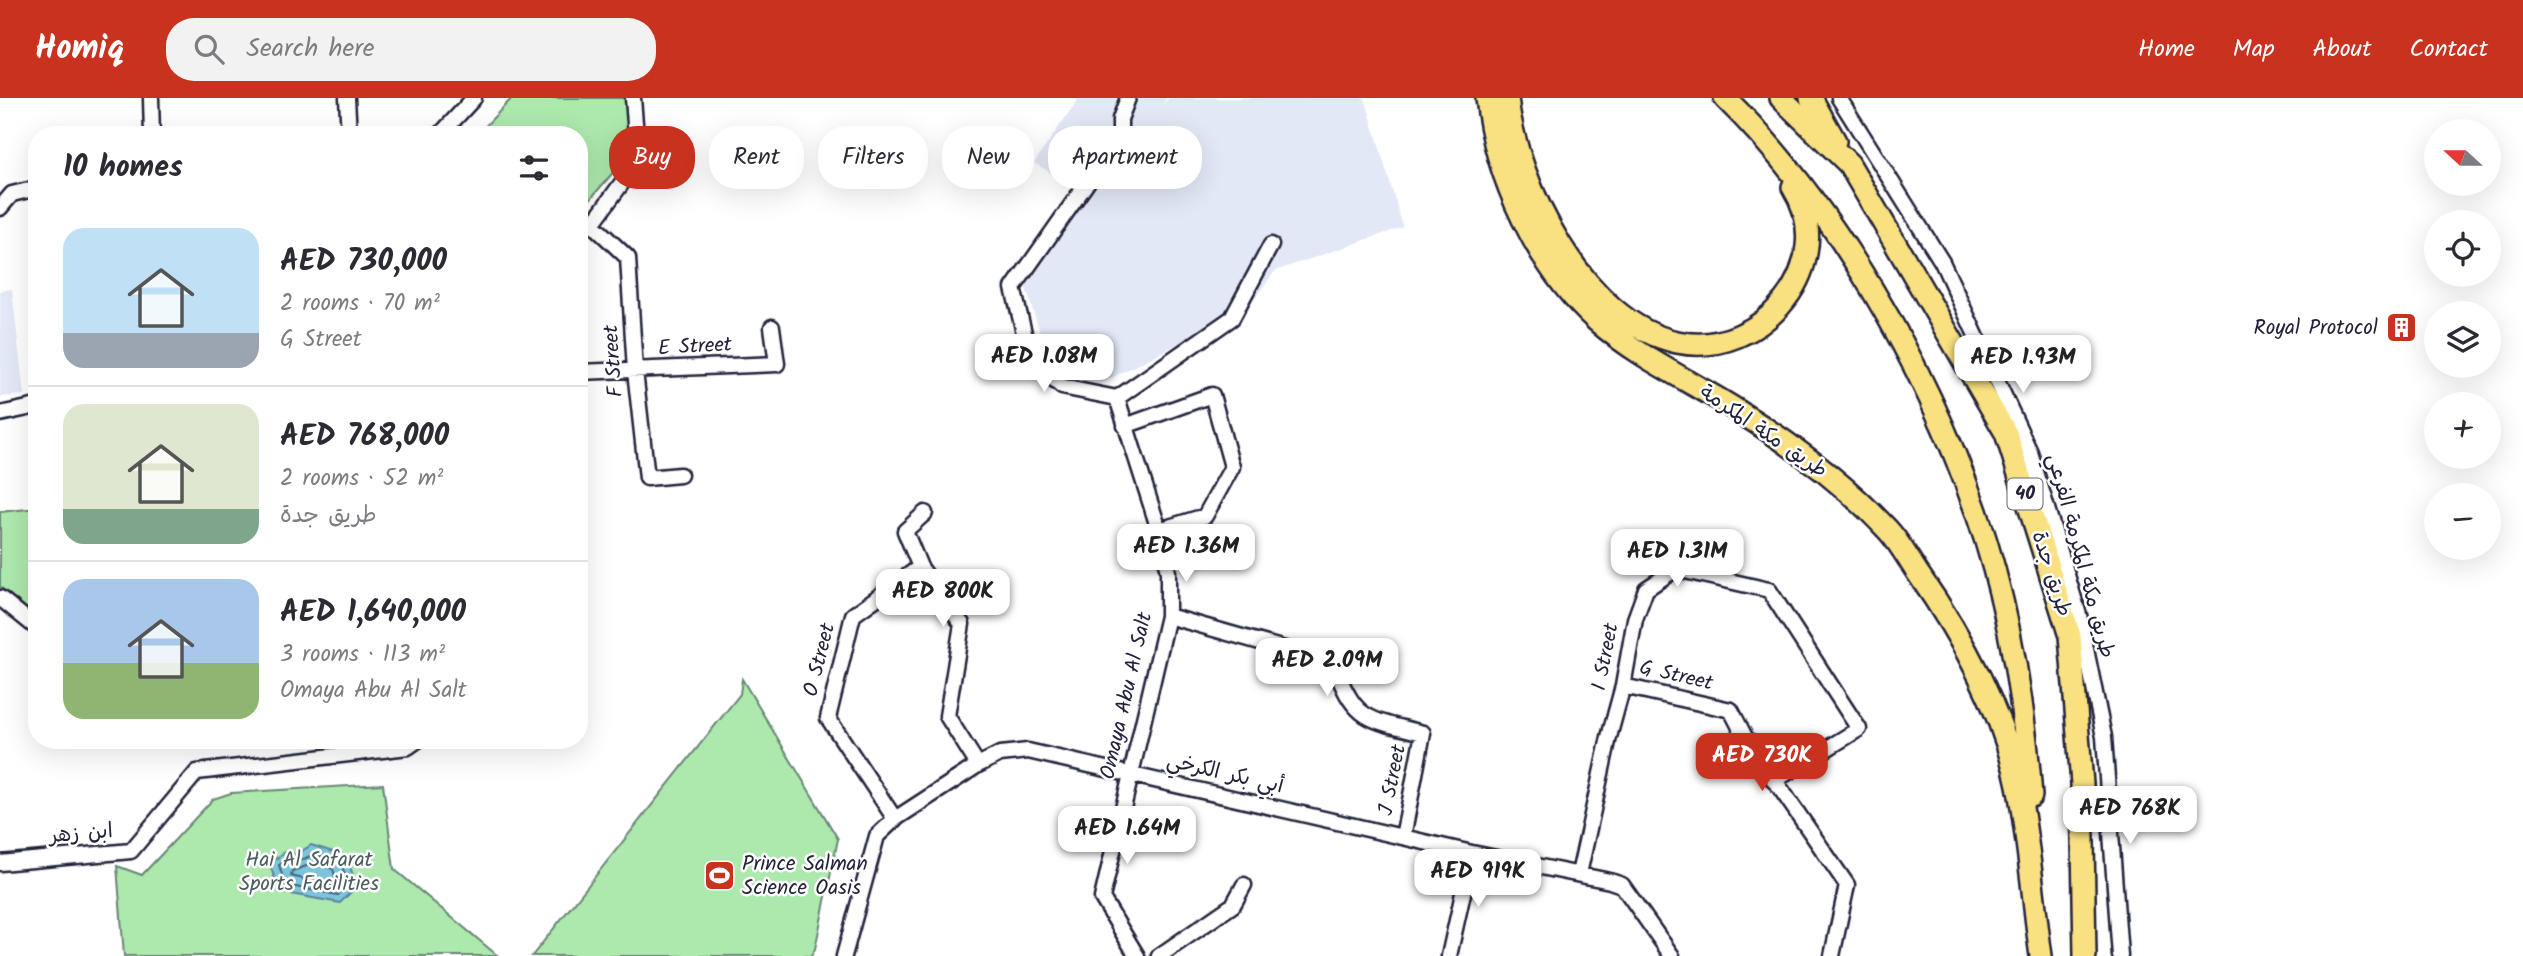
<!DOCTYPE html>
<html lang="en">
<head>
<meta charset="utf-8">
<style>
  body { margin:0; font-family:Kalam,"Playpen Sans Arabic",sans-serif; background:#f2f2f3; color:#2b2b33; height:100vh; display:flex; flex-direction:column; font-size:26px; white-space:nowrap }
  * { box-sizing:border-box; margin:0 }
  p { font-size:23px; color:#7c7c81 }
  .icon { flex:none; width:38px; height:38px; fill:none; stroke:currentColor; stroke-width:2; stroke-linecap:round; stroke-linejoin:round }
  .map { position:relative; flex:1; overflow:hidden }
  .details { position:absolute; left:28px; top:28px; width:560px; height:623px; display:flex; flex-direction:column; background:#fff; border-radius:28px; box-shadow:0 7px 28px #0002 }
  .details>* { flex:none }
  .top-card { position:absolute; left:609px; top:28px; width:665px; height:63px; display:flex; gap:14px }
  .needle { width:46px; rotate:291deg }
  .fabs { position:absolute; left:2424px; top:21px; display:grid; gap:14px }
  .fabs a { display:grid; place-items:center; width:77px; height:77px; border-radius:50%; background:#fff; box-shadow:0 7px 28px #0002; font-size:35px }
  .price { position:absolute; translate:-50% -60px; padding:0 16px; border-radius:14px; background:#fff; color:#222; font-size:23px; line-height:46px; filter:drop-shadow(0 2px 4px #0008) }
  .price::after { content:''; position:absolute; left:50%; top:42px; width:21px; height:16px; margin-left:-10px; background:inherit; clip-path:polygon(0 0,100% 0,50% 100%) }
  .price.on { background:#c8321e; color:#fff }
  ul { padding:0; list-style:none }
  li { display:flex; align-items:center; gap:21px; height:175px; padding:0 35px }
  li+li { border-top:2px solid #e1e1e2 }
  li span { display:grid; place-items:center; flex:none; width:196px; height:140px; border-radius:21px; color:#555 }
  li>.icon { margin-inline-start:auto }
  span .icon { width:84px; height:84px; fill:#fffc; stroke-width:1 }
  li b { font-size:30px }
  h2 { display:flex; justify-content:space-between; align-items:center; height:84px; padding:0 35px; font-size:30px }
  .chip { padding:0 24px; border-radius:28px; background:#fff; box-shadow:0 7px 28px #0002; font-size:24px; line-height:63px }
  .chip.on { background:#c8321e; color:#fff }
  header { display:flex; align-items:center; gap:42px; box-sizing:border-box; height:98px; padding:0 35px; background:#c8321e; color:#fff }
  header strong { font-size:33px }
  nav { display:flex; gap:38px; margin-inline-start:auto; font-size:24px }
  .search { width:490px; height:63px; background:#f2f2f3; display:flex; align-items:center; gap:18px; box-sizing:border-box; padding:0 24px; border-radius:28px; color:#7c7c81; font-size:26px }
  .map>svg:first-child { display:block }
  .built { fill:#e2e8f6 }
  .green { fill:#ade8ad; stroke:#688574; stroke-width:2 }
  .water { fill:#7cc4dc; stroke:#58839c; stroke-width:2 }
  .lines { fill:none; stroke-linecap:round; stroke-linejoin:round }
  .shore { stroke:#46637b; stroke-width:2 }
  .minor-casing { stroke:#22223b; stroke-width:19 }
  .highway-casing { stroke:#22223b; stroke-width:26 }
  .minor { stroke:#fff; stroke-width:14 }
  .highway { stroke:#f9e181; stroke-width:21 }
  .labels { text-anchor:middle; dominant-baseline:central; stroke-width:5; stroke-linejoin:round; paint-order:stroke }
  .shield { fill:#fff; stroke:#646476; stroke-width:2 }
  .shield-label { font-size:19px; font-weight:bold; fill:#22223b }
  .poi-label { font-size:21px; fill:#22223b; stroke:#fff; text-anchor:end }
  .street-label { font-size:21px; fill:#22223b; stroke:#fff }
  .park-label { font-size:21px; fill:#4c5d5d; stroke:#fff }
</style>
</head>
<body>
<header>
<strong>Homiq</strong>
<div class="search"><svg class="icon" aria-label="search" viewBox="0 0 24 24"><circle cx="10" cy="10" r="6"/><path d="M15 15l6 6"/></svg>Search here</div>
<nav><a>Home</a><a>Map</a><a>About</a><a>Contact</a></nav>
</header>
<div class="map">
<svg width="2523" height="858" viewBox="0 0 2523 858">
  <rect width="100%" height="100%" fill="#fff"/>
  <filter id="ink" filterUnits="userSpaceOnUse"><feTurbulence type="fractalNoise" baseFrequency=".0143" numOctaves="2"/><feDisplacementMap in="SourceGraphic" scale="14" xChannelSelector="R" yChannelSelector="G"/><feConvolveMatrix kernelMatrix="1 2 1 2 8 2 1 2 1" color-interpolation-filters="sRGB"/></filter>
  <g filter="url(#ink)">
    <!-- built -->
    <path class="built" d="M1079 0H1166L1163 6 1169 0H1365L1403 129 1275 173 1248 210 1101 285 1047 257 1024 184 1087 96 1034 65Z
      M12 191 24 297 0 299V193Z"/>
    <!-- green -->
    <path class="green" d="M512 0H626L629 56 580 113 579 37H477Z
      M37 410V519L0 489V414Z
      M742 581 838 741 815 851 811 858H532L740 596Z
      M383 686 394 771 498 858H124L117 768 142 777 213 701 231 695Z"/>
    <!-- water -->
    <path class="water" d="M311 747 346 758 357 788 340 805 280 794 269 765 287 753 296 757Z"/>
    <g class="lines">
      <!-- shore -->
      <path class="shore" d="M314 756 341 765 348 785 338 797 285 787 279 767 287 762 298 764Z
        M315 765 333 771 337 785 333 788 291 778 292 773Z"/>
      <defs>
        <path id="minor" d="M151 0 152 37
          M347 0 349 37
          M1128 0 1120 21V38L1013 190 1031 263 1062 289 1117 300 1232 220 1271 147
          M1839 0 1942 164 2030 354 2079 517 2104 639 2120 858
          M440 37 474 0
          M0 110 12 96 37 90
          M592 126 628 160 635 273 647 380 680 377
          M579 127 592 126 638 63 633 0
          M579 274 777 266 772 229
          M1117 300 1159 432 1168 474V518L1102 800 1137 858
          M0 316 37 308
          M1125 328 1212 297 1232 369 1205 418 1159 432
          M925 415 905 433 920 469 962 526 947 618 978 667
          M0 500 37 530
          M1168 518 1334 565C1354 624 1368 621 1423 635L1403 739
          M1623 588 1731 612 1745 639 1847 787 1832 858
          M895 721 828 620 853 517 920 469
          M0 765 131 753 197 674 408 649 418 642
          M1579 776 1609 639 1623 588 1635 521 1646 491 1676 471 1769 492 1859 631 1774 683
          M844 858 877 738 895 721 978 667 1000 656 1028 653 1472 755 1610 783 1622 787 1672 858
          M1159 858 1233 807 1244 787
          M1449 858 1472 755"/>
        <path id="highway" d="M1487 0C1495 78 1538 170 1597 223 1639 260 1691 283 1738 313 1791 346 1843 384 1886 430 1898 442 1907 459 1917 474 1961 537 2002 610 2018 687 2029 743 2033 801 2041 858
          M1507 0C1516 86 1584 225 1677 244 1762 262 1841 165 1793 89
          M1725 0C1835 108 1925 267 1976 413 2008 504 2024 603 2031 698
          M1781 0 1849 66 2006 335 2070 538 2082 686 2085 858
          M1811 0 1835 43"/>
      </defs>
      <!-- minor casing -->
      <use href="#minor" class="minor-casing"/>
      <!-- highway casing -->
      <use href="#highway" class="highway-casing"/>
      <!-- minor -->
      <use href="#minor" class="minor"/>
      <!-- highway -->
      <use href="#highway" class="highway"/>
    </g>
  </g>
  <!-- icons -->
  <defs>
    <symbol id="building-square" viewBox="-11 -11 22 22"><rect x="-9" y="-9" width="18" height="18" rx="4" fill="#c8321e" stroke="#fff"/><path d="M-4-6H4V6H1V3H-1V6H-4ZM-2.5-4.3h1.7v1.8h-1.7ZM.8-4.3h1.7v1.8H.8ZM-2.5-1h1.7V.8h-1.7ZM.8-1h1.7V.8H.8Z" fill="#fff"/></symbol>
    <symbol id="stadium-square" viewBox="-11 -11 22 22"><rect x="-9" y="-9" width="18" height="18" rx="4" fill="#c8321e" stroke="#fff"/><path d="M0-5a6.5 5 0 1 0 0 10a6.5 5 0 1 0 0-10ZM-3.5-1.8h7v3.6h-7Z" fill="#fff"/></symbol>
  </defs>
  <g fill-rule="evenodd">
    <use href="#building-square" x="2384" y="212" width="35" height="35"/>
    <use href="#stadium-square" x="702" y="760" width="35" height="35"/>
  </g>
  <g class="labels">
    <!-- shield labels -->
    <rect class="shield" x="2007.5" y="380.5" width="35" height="31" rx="5"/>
    <g class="shield-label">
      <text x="2025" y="396">40</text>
    </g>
    <!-- poi labels -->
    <g class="poi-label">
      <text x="2378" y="230">Royal Protocol</text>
      <text x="742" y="766" text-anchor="start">Prince Salman<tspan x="742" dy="24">Science Oasis</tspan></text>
    </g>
    <!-- street labels -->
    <g class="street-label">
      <text transform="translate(695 249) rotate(-3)">E Street</text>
      <text transform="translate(614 263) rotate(-94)">F Street</text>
      <text transform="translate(1763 334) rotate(34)">طريق مكة المكرمة</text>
      <text transform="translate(2080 458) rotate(75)">طريق مكة المكرمة الفرعي</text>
      <text transform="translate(2051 476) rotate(72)">طريق جدة</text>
      <text transform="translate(1606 559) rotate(-79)">I Street</text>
      <text transform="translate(820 562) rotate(-76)">O Street</text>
      <text transform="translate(1676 578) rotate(13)">G Street</text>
      <text transform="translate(1127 598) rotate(-77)">Omaya Abu Al Salt</text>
      <text transform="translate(1225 676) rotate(13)">أبي بكر الكرخي</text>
      <text transform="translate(1393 682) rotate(-79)">J Street</text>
      <text transform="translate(81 736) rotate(-5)">ابن زهر</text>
    </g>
    <!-- park labels -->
    <g class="park-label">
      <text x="309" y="762">Hai Al Safarat<tspan x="309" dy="24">Sports Facilities</tspan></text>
    </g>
  </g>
</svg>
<div class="fabs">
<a><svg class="needle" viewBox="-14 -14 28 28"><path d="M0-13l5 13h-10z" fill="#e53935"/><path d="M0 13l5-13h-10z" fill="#7c7c81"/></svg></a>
<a><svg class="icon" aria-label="locate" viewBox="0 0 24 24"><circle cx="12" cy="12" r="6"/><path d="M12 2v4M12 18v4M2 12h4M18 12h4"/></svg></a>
<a><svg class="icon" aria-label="layers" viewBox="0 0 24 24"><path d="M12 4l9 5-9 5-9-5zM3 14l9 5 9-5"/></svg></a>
<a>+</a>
<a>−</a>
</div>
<b class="price" style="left:1044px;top:296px">AED 1.08M</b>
<b class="price" style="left:2023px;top:297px">AED 1.93M</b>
<b class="price" style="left:1186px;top:486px">AED 1.36M</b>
<b class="price" style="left:1677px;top:491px">AED 1.31M</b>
<b class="price" style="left:943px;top:531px">AED 800K</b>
<b class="price" style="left:1327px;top:600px">AED 2.09M</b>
<b class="price on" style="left:1762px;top:695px">AED 730K</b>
<b class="price" style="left:2130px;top:748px">AED 768K</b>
<b class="price" style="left:1127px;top:768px">AED 1.64M</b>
<b class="price" style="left:1478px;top:811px">AED 919K</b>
<div class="top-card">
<a class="chip on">Buy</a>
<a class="chip">Rent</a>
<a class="chip">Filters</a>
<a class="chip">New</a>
<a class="chip">Apartment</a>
</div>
<section class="details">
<h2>10 homes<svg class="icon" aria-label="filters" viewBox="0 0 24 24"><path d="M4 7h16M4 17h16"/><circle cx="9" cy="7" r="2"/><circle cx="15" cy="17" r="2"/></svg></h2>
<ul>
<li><span style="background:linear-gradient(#bfe0f5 75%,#9aa5b1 0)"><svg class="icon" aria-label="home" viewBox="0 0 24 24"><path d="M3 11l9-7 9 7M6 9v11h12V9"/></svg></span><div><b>AED 730,000</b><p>2 rooms · 70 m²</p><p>G Street</p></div></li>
<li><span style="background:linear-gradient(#dfe7d0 75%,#7fa58c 0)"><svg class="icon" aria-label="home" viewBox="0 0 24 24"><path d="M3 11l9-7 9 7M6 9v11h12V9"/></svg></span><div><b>AED 768,000</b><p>2 rooms · 52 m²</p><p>طريق جدة</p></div></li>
<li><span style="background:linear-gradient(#a9c7e8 60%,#8fb573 0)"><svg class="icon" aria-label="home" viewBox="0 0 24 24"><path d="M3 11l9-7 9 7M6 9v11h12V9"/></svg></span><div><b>AED 1,640,000</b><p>3 rooms · 113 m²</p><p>Omaya Abu Al Salt</p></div></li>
</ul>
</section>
</div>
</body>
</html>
